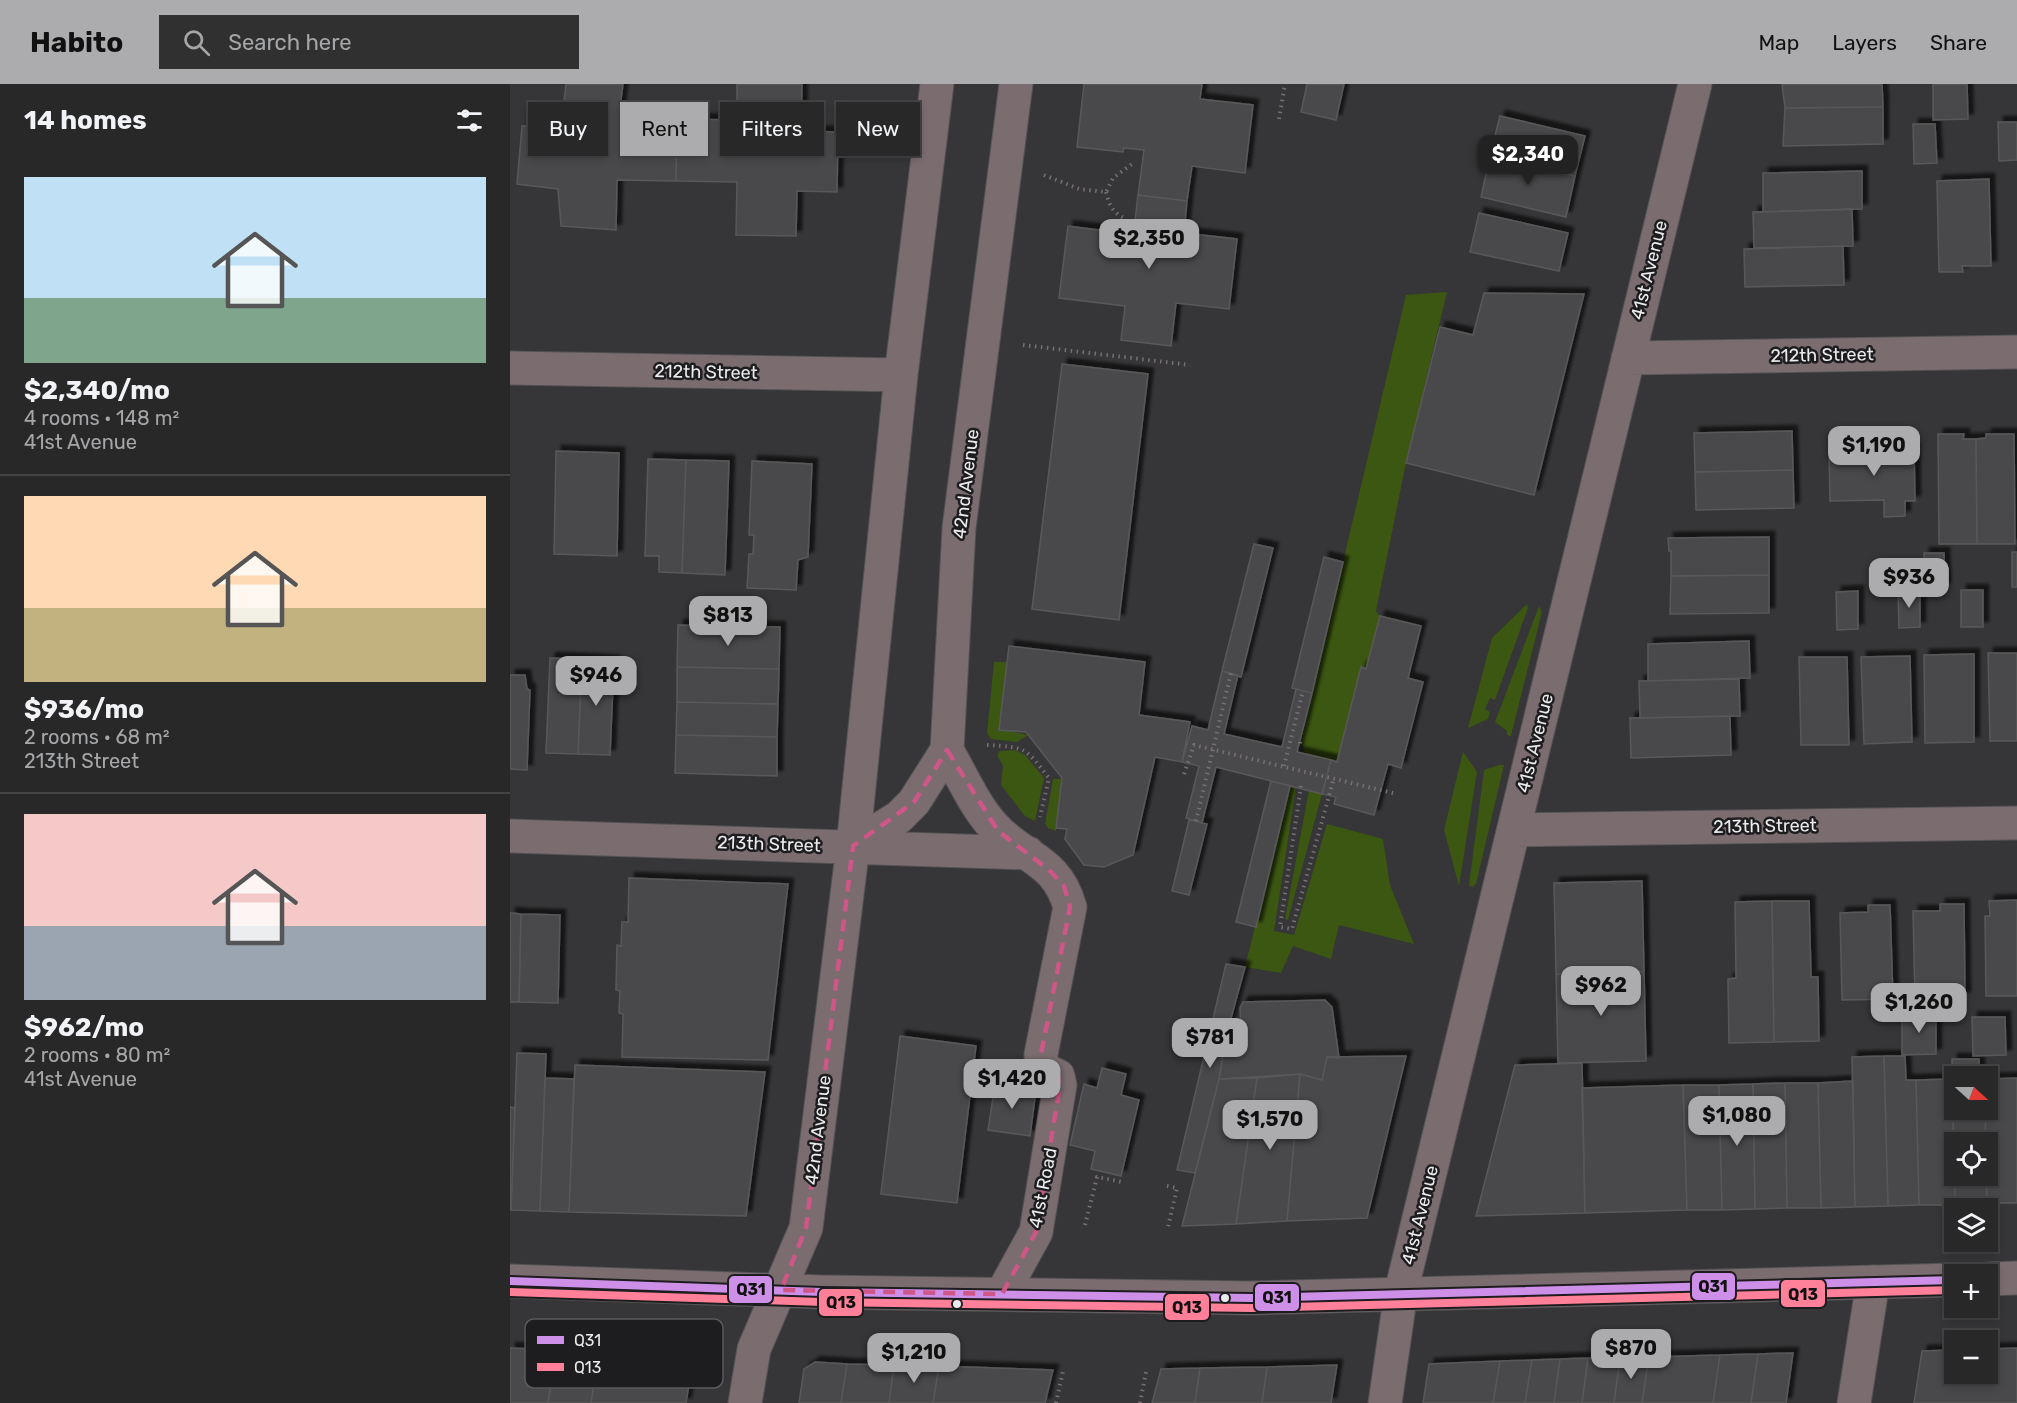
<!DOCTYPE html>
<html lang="en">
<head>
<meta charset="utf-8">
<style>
  body { margin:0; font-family:Rubik,sans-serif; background:#303031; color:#f1f3f6; height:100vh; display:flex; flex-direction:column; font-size:22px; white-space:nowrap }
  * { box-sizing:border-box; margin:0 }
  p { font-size:20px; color:#a5a6a8 }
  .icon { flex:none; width:33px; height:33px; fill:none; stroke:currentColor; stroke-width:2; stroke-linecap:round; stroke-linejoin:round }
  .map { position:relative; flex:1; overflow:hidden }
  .drawer { display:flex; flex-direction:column; background:#282829; width:510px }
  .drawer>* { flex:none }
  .banner { position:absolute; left:18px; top:18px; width:570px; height:54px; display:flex; gap:12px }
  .needle { width:39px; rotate:111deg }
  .fabs { position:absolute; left:1434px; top:982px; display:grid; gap:12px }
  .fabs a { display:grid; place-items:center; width:54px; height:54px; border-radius:0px; background:#282829; box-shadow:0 3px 9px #0003,0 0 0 2px #444446; font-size:30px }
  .price { position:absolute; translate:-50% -51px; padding:0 14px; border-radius:12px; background:#acabad; color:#111; font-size:20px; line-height:39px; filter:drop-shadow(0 2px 3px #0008) }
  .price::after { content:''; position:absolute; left:50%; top:36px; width:18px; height:14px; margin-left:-9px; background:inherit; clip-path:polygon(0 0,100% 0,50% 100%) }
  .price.active { background:#222; color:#fff }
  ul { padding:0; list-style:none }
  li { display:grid; align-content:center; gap:12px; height:318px; padding:0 24px }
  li+li { border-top:2px solid #444446 }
  li span { display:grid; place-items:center; height:186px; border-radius:0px; color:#555 }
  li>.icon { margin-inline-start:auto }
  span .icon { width:108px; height:108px; fill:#fffc; stroke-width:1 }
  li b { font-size:26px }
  h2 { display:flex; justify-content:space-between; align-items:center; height:72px; padding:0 24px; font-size:26px }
  .chip { padding:0 21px; border-radius:0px; background:#282829; box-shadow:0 3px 9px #0003,0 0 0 2px #444446; font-size:21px; line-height:54px }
  .chip.active { background:#acabad; color:#111 }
  header { display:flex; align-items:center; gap:36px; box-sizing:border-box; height:84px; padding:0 30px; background:#acabad; color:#111 }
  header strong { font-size:28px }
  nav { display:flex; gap:33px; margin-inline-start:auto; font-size:21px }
  .search { width:420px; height:54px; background:#303031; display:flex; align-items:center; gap:15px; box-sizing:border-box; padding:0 21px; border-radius:0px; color:#a5a6a8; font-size:22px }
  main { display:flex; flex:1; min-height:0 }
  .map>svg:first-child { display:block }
  .green { fill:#3b5711 }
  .building { fill:#4a494b; stroke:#59595a; stroke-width:1.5; filter:url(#shadow) }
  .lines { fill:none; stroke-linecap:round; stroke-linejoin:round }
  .minor-casing { stroke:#535254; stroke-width:35 }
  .tertiary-casing { stroke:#535254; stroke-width:35 }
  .path { stroke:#777072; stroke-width:4; stroke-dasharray:1.5 4.5; stroke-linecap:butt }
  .minor { stroke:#7a6c6f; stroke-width:33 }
  .tertiary { stroke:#7a6c6f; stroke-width:33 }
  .bus-1-casing { stroke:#1d1c1e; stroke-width:12 }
  .bus-2-casing { stroke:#1d1c1e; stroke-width:12 }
  .bus-1 { stroke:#ce8fe9; stroke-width:8 }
  .bus-2 { stroke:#ff8098; stroke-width:8 }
  .marked { fill:none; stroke:#ce5787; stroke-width:4.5; stroke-dasharray:12 8; stroke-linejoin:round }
  .bus-dot { fill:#ebebed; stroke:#1d1c1e; stroke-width:2 }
  .labels { text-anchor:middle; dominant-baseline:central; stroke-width:5; stroke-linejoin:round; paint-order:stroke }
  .street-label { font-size:18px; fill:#ebebed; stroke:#1d1c1e }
  .key { fill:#1d1c1e; stroke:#5b5a5c; stroke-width:1.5 }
  .key-label { font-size:16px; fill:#ebebed }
  .line-badge { stroke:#1d1c1e; stroke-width:2 }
  .pale-badge-label { font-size:16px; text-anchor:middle; font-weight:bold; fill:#111 }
</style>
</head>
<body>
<header>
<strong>Habito</strong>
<div class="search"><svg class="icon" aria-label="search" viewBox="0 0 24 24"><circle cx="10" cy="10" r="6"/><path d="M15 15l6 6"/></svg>Search here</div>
<nav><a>Map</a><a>Layers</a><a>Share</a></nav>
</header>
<main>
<section class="drawer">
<h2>14 homes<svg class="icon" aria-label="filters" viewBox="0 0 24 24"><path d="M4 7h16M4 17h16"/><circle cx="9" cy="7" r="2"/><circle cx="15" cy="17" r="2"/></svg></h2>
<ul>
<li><span style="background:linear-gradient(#bfe0f5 65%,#7fa58c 0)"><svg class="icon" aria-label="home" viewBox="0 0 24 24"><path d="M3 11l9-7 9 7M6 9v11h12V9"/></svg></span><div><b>$2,340/mo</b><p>4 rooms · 148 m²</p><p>41st Avenue</p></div></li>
<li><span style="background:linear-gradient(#ffd9b3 60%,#c2b280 0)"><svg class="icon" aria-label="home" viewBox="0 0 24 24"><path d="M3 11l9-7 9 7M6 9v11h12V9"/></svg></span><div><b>$936/mo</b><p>2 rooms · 68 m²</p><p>213th Street</p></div></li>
<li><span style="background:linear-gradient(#f6c9c9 60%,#9aa5b1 0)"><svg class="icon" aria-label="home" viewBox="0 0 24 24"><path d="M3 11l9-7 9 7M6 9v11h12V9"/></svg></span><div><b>$962/mo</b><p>2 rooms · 80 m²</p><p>41st Avenue</p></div></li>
</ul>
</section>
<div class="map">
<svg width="1507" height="1319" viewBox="0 0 1507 1319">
  <defs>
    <filter id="shadow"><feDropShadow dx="5.5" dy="-5.5" stdDeviation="1.5" flood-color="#0009"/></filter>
  </defs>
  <rect width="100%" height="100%" fill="#363537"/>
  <!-- green -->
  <path class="green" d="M937 208 896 379 866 527 870 532 856 585 851 584 827 678 795 670 791 656 896 211Z
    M1017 520 1018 524 985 616 980 614 975 625 980 628 978 635 958 644 982 554Z
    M1029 522 1032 528 1001 652 997 651V647L985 638Z
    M484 578H497L489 645 518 651 507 658 481 655 477 649Z
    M505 666 515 671 534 694 525 737 515 732 491 701 493 682 487 671 490 667Z
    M953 668 967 688 949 802 934 746Z
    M989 681H994L966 800 962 803 959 801 974 686Z
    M543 695H552L546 747 538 744 535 740Z
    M780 702 786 703 764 847 784 851 817 740 873 755 880 801 904 860 829 841 821 875 783 862 771 889 735 883Z
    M799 706 812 710 778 836 775 835Z"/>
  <!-- building -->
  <path class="building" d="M56 0H113L109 31 167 35 166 97 107 96 106 146 51 142 48 105 7 100 12 42 51 41Z
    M227 0H292L291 47 328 48 327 108 287 107 286 152 226 151 227 98 166 97 167 35 227 36Z
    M574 0H692L690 15 743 21 735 89 682 82 677 117 628 111 634 66 614 64 613 68 567 63Z
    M797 0H834L826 36 791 28Z
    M1272 0H1372L1373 23 1275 24Z
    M1423 0H1457L1458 35 1423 36Z
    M1373 23V60L1273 62 1275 24Z
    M990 32 1075 52 1065 92 980 72Z
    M1488 38H1507V76L1489 77Z
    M1403 40H1425L1427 79 1404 80Z
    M980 72 1065 92 1056 133 971 113Z
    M1352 87V125L1253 128V89Z
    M1479 95 1481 182H1452L1453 188H1429L1427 97Z
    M628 111 677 117 674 149 727 155 719 225 666 219 661 262 611 256 615 222 549 214 558 142 604 148 603 151 623 153Z
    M1342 125 1343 162 1244 164 1243 128Z
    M969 129 1058 149 1049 187 960 168Z
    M1333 162 1334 201 1235 203 1234 165Z
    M974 209 1074 210 1024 411 896 379 930 243 963 251Z
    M552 280 638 290 609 536 522 525Z
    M1282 347 1283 386 1185 388 1184 349Z
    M1428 350H1454L1453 355H1466L1467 460H1429Z
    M1476 350H1504L1505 460H1467L1466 355 1476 354Z
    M1404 364 1405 417H1395V432L1374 433V416L1320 417 1319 366Z
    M46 367 109 369 107 472 44 470Z
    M138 375 176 376 172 489 149 488V472H135Z
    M176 376 219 377 215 491 172 489Z
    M242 377 302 380 298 473 288 476 286 506 237 504 239 470H243L244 451H239Z
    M1283 386 1284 424 1186 426 1185 388Z
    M1259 453V491L1161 492V467H1159L1158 454Z
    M744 460 763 464 731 593 712 587Z
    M1502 468H1507V503H1502Z
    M1414 469H1434L1435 504H1415Z
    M814 473 833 478 802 609 782 604Z
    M1259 491V529L1160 530 1161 492Z
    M1410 506V543L1389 544 1388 507Z
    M1451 506H1473V543H1451Z
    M1348 507V545L1327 546 1326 508Z
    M870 532 911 542 898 594 913 598 891 684 878 680 864 731 824 720 826 713 812 710 821 676 827 678 851 583 856 585Z
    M168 541 270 543 269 585 167 583Z
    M1239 557 1240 594 1138 597V560Z
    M499 562 635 578 629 631 680 638 672 678 645 673 623 771 594 783 574 781 555 755 557 745 546 744 552 694 516 648 489 646Z
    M1478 569H1507V657H1480Z
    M1464 570V658L1415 659 1414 571Z
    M1400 572 1402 658 1354 660 1351 573Z
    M1289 573H1337L1339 661H1291Z
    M40 574 72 575 68 670 36 669Z
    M72 575 104 577 100 671 68 670Z
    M167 583 269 585 268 620 167 618Z
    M712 587 728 591 714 650 772 663 786 605 802 609 787 668 821 676 812 710 706 683 692 739 676 734 689 682 672 678 682 642 698 646Z
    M0 591H15L17 605 20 606 17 686 0 685Z
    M1229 595 1230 632 1130 634 1129 597Z
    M167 618 268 620 267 653 166 651Z
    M1220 632 1221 671 1121 674 1120 634Z
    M166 651 267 653V692L165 689Z
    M761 697 780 702 746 843 726 838Z
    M679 736 697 740 679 811 662 807Z
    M119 794 278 800 258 976 112 973 113 930 109 929 110 907 106 906 107 861 111 862 112 838H118Z
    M1132 797 1134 888 1046 890 1044 799Z
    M1507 816V912H1476L1475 832H1480L1479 817Z
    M1262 817H1299L1301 893H1308L1309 957 1264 958Z
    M1262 817 1264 958 1219 959 1218 895 1226 894 1225 818Z
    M1430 820H1454L1455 913 1405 915 1403 827H1430Z
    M1358 821H1380L1383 915 1332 916 1330 829 1358 828Z
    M0 829 11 830 9 918H0Z
    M11 830 50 831 48 919 9 918Z
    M716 880 735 883 717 949 709 995 685 1089 667 1086Z
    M1134 888 1136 977 1048 979 1046 890Z
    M815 916 822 923 829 974 817 973 812 996 790 990 709 995 717 949 719 944 731 942 730 924 733 918Z
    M1426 929V970L1392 971V930Z
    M1462 933H1495L1496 971 1463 972Z
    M390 952 466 962 447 1119 371 1110Z
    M7 969 36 970 30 1127 1 1126Z
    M896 972 857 1134 777 1137 790 990 812 996 817 973Z
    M1374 972H1395L1396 996H1406L1409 1121 1378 1122Z
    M1374 972 1378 1122 1345 1123 1342 973Z
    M1442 975H1469V993H1444V1026H1475L1476 1059H1444V1092H1476L1477 1119 1445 1121Z
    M1072 979 1075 1129 966 1132 1005 981Z
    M65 981 255 988 236 1132 59 1128Z
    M592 984 616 990 611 1011 629 1016 611 1092 581 1085 585 1067 560 1061 574 1000 587 1004Z
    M790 990 777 1137 726 1140 747 994Z
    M35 994 64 995 59 1128 30 1127Z
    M747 994 726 1140 672 1142 709 995Z
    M1507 994V1119H1477L1475 1026H1478V995Z
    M1442 995 1445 1121H1409L1406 996Z
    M1343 997 1345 1123 1311 1124 1308 999Z
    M1275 999H1308L1311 1124H1277Z
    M1275 999 1277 1124 1245 1125 1243 1000Z
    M1243 1000 1245 1125 1212 1126 1209 1001Z
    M485 1001 526 1006 520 1052 478 1046Z
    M1173 1001H1209L1212 1126H1177Z
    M1173 1001 1177 1126 1075 1129 1072 1004Z
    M0 1023 5 1024 1 1126H0Z
    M0 1264 46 1266 38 1319H0Z
    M1507 1264V1319H1404L1412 1267 1444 1266V1290H1478V1265Z
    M46 1266 89 1267 81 1319H38Z
    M89 1267 184 1269 176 1319H81Z
    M1283 1269 1276 1319H1241L1248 1270Z
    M1248 1270 1241 1319H1203L1210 1271Z
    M1210 1271 1203 1319H1132L1139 1273Z
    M1139 1273 1132 1319H1104L1110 1274Z
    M1078 1274H1110L1104 1319H1072Z
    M1078 1274 1072 1319H1044L1050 1275Z
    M1050 1275 1044 1319H1015L1022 1276Z
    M1022 1276 1015 1319H983L990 1277Z
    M990 1277 983 1319H913L919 1280Z
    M305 1278 337 1280 331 1319H289L294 1285Z
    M337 1280 384 1281 379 1319H331Z
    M384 1281 429 1282 423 1319H379Z
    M827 1281 821 1319H752L757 1283Z
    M429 1282 543 1286 535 1319H423Z
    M757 1283 752 1319H685L690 1284Z
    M690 1284 685 1319H642L651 1285Z"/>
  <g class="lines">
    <defs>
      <path id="minor" d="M1118 274 1507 268
        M0 284 391 291
        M437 666C452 692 466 726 489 748 519 776 547 778 560 823L531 970V978L535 986 548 992 550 1001 526 1148 492 1210
        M1004 746 1507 739
        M0 752 518 769
        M343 762 389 733 404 718 437 666 449 444 506 0
        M235 1319 244 1265 296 1144 343 762 391 291 427 0
        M875 1319 891 1208 1185 0
        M1344 1319 1363 1198"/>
      <path id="tertiary" d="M1478 1195 1507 1194
        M0 1197 312 1208 742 1214 1444 1196"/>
    </defs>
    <!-- minor casing -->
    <use href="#minor" class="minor-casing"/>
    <!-- tertiary casing -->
    <use href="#tertiary" class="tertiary-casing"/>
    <!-- path -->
    <path class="path" d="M769 35 775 0
      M534 91 569 105 596 108 603 94 622 80
      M596 108C599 121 603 129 616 135
      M513 261 680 281
      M790 658V664
      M477 661C517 663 515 664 539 694L530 733
      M774 682 793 607
      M674 690 684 661 887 710
      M791 702 770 843 782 845 824 694
      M686 737 721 589
      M657 1102 667 1104 658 1143
      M575 1141 587 1093 612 1098
      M546 1319 553 1287
      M630 1319 636 1288"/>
    <!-- minor -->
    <use href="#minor" class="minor"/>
    <!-- tertiary -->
    <use href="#tertiary" class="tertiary"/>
    <defs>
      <path id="bus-1" d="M0 1197 312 1208 742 1214 1444 1196"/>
      <path id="bus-2" d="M0 1208 312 1218 742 1224 1444 1206"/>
    </defs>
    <!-- bus-1 casing -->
    <use href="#bus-1" class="bus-1-casing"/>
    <!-- bus-2 casing -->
    <use href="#bus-2" class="bus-2-casing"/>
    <!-- bus-1 -->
    <use href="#bus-1" class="bus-1"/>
    <!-- bus-2 -->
    <use href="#bus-2" class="bus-2"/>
  </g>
  <!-- marked area -->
  <path class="marked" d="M437 666 488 747 539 786 554 802 560 823 531 970 535 986 548 992 550 1001 526 1148 492 1210 271 1206 296 1144 343 762 404 718Z"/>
  <!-- markers -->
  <g class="bus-dot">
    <circle cx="715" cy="1214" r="5"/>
    <circle cx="447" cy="1220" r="5"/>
  </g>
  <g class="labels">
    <!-- street labels -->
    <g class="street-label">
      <text transform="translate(1139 186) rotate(-76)">41st Avenue</text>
      <text transform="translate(1312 271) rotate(-1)">212th Street</text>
      <text transform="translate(196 288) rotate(1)">212th Street</text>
      <text transform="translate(456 400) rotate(-83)">42nd Avenue</text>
      <text transform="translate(1025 659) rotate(-76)">41st Avenue</text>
      <text transform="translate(1255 742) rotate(-1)">213th Street</text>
      <text transform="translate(259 760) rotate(2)">213th Street</text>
      <text transform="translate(308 1046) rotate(-83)">42nd Avenue</text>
      <text transform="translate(533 1104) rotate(-79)">41st Road</text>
      <text transform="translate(910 1131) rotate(-76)">41st Avenue</text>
    </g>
  </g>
  <!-- legend -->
  <rect x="15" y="1235" width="198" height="69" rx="9" class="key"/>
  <rect x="27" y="1252" width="27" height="8" fill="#ce8fe9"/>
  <rect x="27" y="1279" width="27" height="8" fill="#ff8098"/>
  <g class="key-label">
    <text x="64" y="1262">Q31</text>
    <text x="64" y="1289">Q13</text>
  </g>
  <g class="line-badge">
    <rect x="1181" y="1188" width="45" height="29" rx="6" fill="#ce8fe9"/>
    <rect x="218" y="1191" width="45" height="29" rx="6" fill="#ce8fe9"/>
    <rect x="1270" y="1195" width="46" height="29" rx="6" fill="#ff8098"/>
    <rect x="744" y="1199" width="46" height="29" rx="6" fill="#ce8fe9"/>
    <rect x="308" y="1204" width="45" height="29" rx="6" fill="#ff8098"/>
    <rect x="654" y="1209" width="46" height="28" rx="6" fill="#ff8098"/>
  </g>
  <g class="pale-badge-label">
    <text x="1203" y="1208">Q31</text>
    <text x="241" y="1211">Q31</text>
    <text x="1293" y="1216">Q13</text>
    <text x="767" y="1219">Q31</text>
    <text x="331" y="1224">Q13</text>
    <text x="677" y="1229">Q13</text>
  </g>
</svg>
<div class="fabs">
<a><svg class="needle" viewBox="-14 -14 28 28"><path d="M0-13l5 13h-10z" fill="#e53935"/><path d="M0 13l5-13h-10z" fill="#a5a6a8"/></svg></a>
<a><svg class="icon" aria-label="locate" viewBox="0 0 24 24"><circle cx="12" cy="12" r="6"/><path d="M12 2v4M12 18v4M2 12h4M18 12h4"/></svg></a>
<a><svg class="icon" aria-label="layers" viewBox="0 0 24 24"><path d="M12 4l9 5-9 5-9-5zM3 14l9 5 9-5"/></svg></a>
<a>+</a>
<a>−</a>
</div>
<b class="price active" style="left:1018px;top:102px">$2,340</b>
<b class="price" style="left:639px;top:186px">$2,350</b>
<b class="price" style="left:1364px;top:393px">$1,190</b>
<b class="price" style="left:1399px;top:525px">$936</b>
<b class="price" style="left:218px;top:563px">$813</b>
<b class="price" style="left:86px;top:623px">$946</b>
<b class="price" style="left:1091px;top:933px">$962</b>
<b class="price" style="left:1409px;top:950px">$1,260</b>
<b class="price" style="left:700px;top:985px">$781</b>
<b class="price" style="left:502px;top:1026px">$1,420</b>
<b class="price" style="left:1227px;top:1063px">$1,080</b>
<b class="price" style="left:760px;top:1067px">$1,570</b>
<b class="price" style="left:1121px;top:1296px">$870</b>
<b class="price" style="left:404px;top:1300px">$1,210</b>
<div class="banner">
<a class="chip">Buy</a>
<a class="chip active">Rent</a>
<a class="chip">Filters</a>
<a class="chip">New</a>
</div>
</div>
</main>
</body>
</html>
